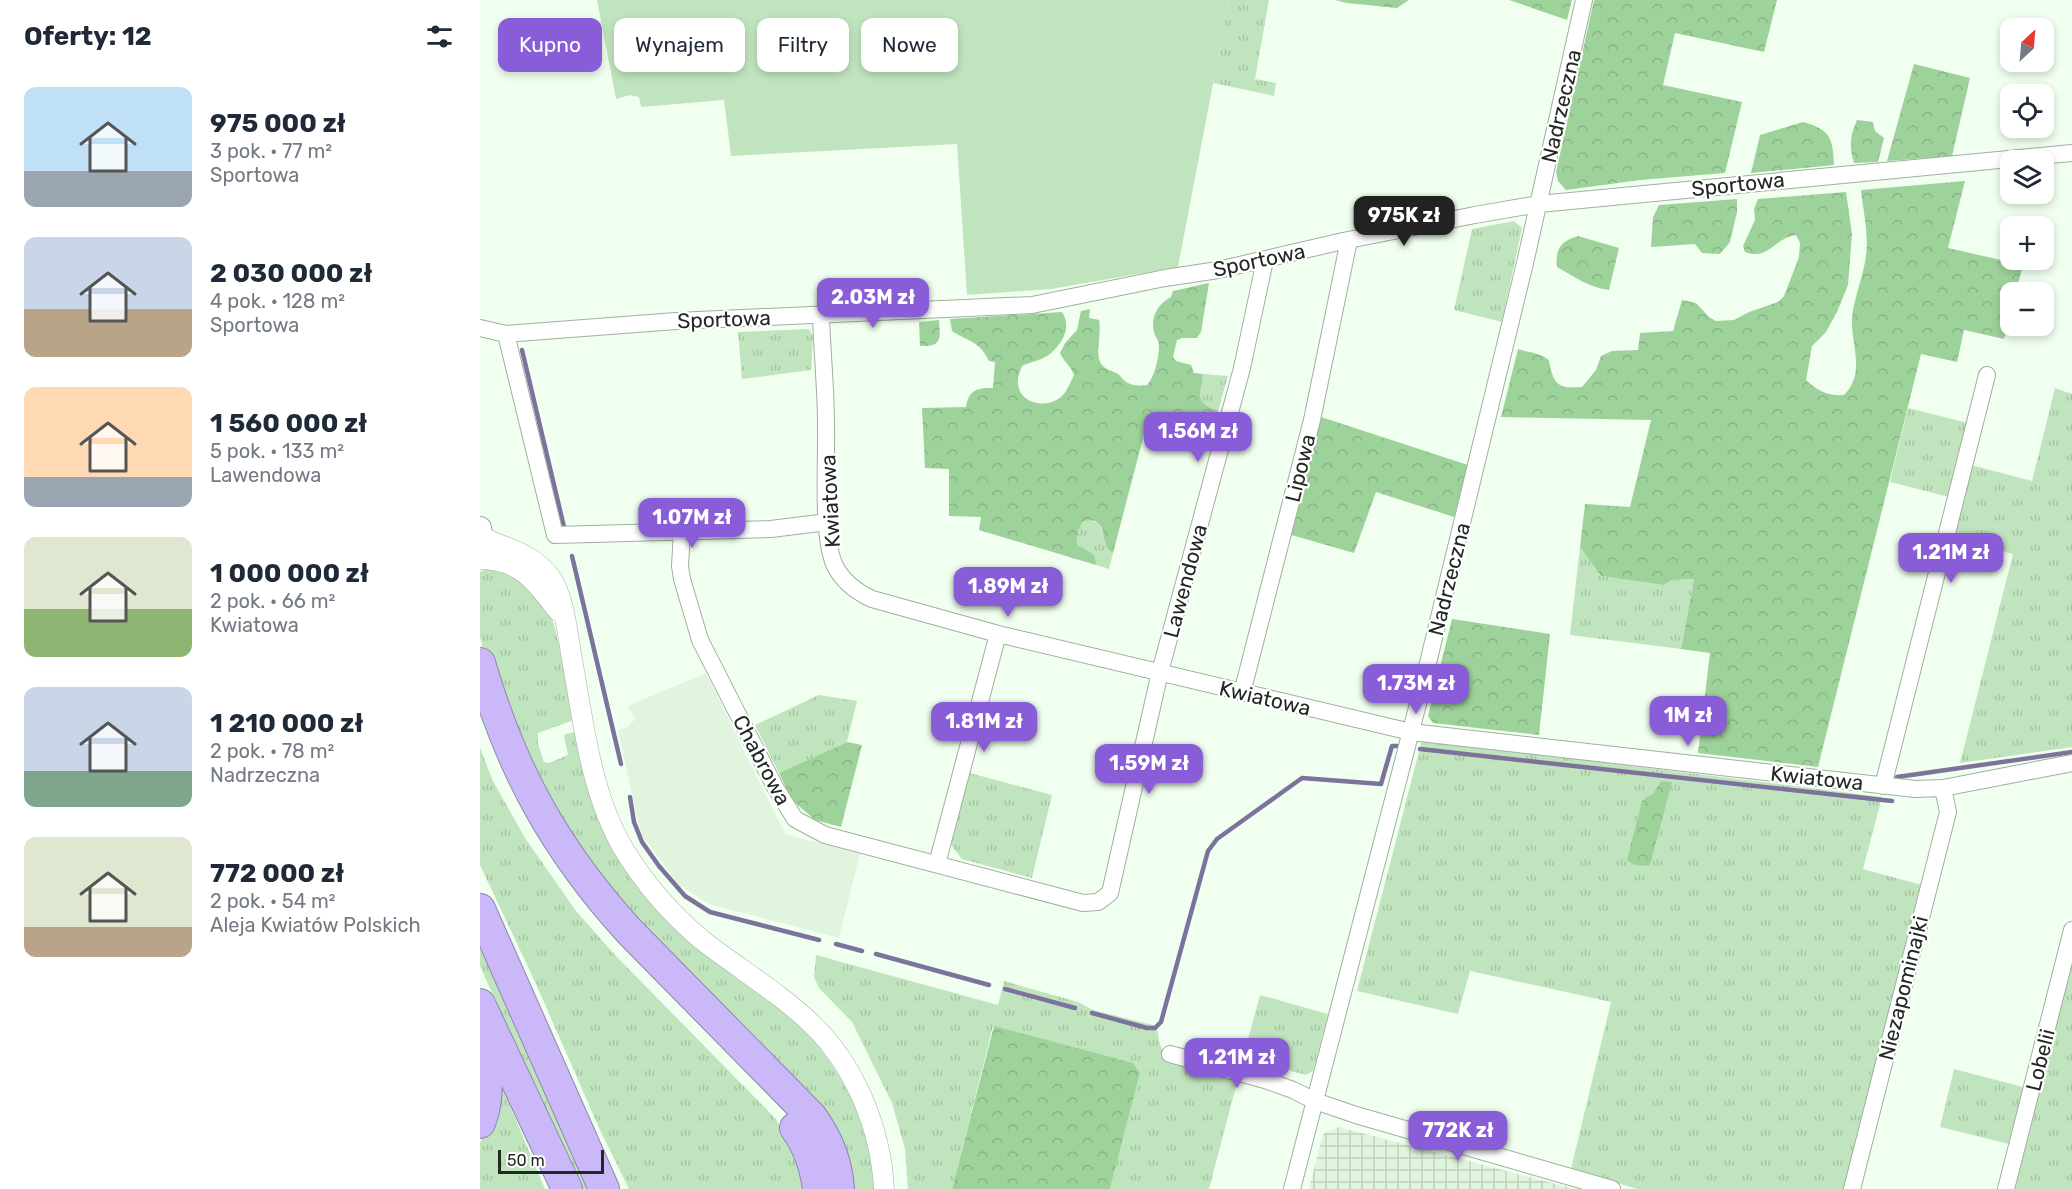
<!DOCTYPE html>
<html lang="pl">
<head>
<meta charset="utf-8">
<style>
  body { margin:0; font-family:Rubik,sans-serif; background:#f6f6f7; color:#1f2937; height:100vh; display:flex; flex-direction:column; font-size:22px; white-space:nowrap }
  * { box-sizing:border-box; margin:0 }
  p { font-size:20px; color:#747a83 }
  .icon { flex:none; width:33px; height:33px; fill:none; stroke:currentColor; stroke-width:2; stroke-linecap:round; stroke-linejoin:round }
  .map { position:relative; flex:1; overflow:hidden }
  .side { display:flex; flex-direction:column; background:#fff; width:480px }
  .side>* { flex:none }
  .top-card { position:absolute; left:18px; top:18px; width:570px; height:54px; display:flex; gap:12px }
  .needle { width:39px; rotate:26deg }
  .controls { position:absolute; left:1520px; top:18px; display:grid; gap:12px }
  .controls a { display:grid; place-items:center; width:54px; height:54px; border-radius:12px; background:#fff; box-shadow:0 3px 9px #0003; font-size:30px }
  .scale { position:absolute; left:18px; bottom:15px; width:106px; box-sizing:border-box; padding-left:6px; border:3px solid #222822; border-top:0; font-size:16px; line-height:21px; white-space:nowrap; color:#222822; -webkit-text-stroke:4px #fff; paint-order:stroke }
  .price { position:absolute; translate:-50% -51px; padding:0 14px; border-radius:12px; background:#885dd7; color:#fff; font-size:20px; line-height:39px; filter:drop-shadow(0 2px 3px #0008) }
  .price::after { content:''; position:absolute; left:50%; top:36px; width:18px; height:14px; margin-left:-9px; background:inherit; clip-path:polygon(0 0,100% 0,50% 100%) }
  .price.active { background:#222; color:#fff }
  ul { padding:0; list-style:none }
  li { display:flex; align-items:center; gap:18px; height:150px; padding:0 24px }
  li span { display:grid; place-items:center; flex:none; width:168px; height:120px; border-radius:12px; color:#555 }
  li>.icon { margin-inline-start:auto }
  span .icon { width:72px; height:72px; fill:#fffc; stroke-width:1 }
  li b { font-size:26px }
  h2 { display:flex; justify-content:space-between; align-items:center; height:72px; padding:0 24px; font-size:26px }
  .chip { padding:0 21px; border-radius:12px; background:#fff; box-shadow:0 3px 9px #0003; font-size:21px; line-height:54px }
  .chip.active { background:#885dd7; color:#fff }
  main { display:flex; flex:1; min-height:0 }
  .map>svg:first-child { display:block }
  .built { fill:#e0f4de }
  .industrial { fill:url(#industrial-grid) }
  .grass { fill:url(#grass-tufts) }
  .forest { fill:url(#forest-crowns) }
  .green { fill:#c0e5be }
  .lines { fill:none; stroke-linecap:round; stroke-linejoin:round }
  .stream { stroke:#7c729c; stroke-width:4.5 }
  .minor-casing { stroke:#a1afa0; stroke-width:18 }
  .tertiary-casing { stroke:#a1afa0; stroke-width:21 }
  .secondary-casing { stroke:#a1afa0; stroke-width:24 }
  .motorway-casing { stroke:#8f86ad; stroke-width:32 }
  .minor { stroke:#fff; stroke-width:16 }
  .tertiary { stroke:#fff; stroke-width:20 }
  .secondary { stroke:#fff; stroke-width:22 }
  .motorway { stroke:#cab8f8; stroke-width:30 }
  .labels { text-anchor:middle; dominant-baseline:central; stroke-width:4.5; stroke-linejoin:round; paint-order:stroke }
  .street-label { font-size:21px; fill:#222822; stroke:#fff }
</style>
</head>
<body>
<main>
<section class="side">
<h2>Oferty: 12<svg class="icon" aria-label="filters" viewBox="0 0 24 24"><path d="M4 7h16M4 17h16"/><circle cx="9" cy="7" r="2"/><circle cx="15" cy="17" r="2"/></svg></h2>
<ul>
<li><span style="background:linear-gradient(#bfe0f5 70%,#9aa5b1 0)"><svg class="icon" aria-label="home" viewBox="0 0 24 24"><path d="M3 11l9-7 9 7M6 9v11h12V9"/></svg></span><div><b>975 000 zł</b><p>3 pok. · 77 m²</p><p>Sportowa</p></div></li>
<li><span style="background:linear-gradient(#c9d6e8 60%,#b9a48a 0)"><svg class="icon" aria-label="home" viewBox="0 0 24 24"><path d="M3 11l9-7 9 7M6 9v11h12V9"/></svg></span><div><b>2 030 000 zł</b><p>4 pok. · 128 m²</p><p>Sportowa</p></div></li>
<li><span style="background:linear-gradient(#ffd9b3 75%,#9aa5b1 0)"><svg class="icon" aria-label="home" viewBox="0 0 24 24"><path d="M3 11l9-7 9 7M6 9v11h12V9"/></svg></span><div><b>1 560 000 zł</b><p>5 pok. · 133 m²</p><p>Lawendowa</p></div></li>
<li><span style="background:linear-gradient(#dfe7d0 60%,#8fb573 0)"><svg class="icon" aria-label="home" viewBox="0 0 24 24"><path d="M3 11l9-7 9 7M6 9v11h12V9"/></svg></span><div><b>1 000 000 zł</b><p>2 pok. · 66 m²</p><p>Kwiatowa</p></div></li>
<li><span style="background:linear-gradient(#c9d6e8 70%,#7fa58c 0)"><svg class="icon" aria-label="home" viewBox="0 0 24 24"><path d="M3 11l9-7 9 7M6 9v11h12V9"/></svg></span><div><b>1 210 000 zł</b><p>2 pok. · 78 m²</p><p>Nadrzeczna</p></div></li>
<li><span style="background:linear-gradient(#dfe7d0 75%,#b9a48a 0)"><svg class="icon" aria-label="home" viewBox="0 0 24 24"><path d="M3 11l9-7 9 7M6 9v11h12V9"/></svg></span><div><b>772 000 zł</b><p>2 pok. · 54 m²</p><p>Aleja Kwiatów Polskich</p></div></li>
</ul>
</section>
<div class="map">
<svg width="1592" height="1189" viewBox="0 0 1592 1189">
  <defs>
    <pattern id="industrial-grid" width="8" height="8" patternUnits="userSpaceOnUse" patternTransform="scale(1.5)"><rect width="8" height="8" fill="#e0f4de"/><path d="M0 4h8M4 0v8" fill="none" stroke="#c0d1be"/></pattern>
    <pattern id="grass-tufts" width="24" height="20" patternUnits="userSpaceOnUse" patternTransform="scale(1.5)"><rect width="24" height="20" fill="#c0e5be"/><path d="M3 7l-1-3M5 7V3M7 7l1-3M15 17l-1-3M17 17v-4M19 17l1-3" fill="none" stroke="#a5c4a3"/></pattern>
    <pattern id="forest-crowns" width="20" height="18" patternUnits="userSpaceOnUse" patternTransform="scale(1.5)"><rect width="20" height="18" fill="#9ed29b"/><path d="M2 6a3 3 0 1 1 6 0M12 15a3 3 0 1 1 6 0" fill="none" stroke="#88b485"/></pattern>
  </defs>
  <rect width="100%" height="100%" fill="#f0ffef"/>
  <!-- built -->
  <path class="built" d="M226 673 305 834 380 854 359 938 229 904 199 885 161 834 138 730 148 727 155 719 148 706Z"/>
  <!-- industrial -->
  <path class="industrial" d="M859 1127 1095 1189H829L843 1134Z"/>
  <!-- grass -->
  <path class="grass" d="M749 0H789L775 79 796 83 794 96 733 83Z
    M1034 221 1042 228 1022 322 974 310 992 229Z
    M329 329 333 336 331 370 262 379 258 332Z
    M723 374 748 376 738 411C712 401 722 395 723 374Z
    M1575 388 1592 394V747L1480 763 1533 554 1472 539 1491 465 1552 481Z
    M1428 408 1488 423 1469 497 1410 482Z
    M608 520 618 523C625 533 622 546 633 553L629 569 616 565C616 552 608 552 598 545 595 536 598 523 608 520Z
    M1100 547 1121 576 1183 585 1194 579H1214L1201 649 1090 635Z
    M13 566 41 575 71 615 83 657 94 720 58 733V744L64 762 69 763 88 755 84 737 85 734 96 732 130 845 330 1035C363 1076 398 1134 395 1189H370L79 826 5 660 0 636V572Z
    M339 695 377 701 367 742 299 773 275 725Z
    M942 740 1402 797 1383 869 1442 885 1366 1189H1157L1091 1169 1131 1002 990 971 978 1014 877 991Z
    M0 748 13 781 45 838 96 911 135 955 294 1117 309 1138 328 1189H149L120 1130 56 984 0 865Z
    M490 773 572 795 552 878 482 859 471 845Z
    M0 947 107 1189H99L0 966Z
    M1592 954V1189H1533Z
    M336 955 518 1005 524 981 598 1002 613 1010 677 1026 679 1041 685 1058 758 1079 729 1189H630L660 1073 513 1026 472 1189H428L425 1149 412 1103 372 1022 339 988 334 977Z
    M780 995 848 1014 833 1071 826 1075 763 1058Z
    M1474 1069 1543 1087 1529 1144 1460 1127Z
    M17 1075 65 1189H0V1143L5 1132Z"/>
  <!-- forest -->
  <path class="forest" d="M855 0H929L917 8 867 3Z
    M1029 0H1092L1087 20Z
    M1114 0H1297L1284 52 1195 33 1183 85 1262 102 1245 173 1160 180 1086 190 1078 181 1076 172Z
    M1434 64 1490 78 1472 156 1407 161Z
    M1377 120 1393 122 1395 131 1404 138 1398 162 1374 163C1369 147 1370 135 1377 120Z
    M1323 122C1350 129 1353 138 1354 165L1271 173 1280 135Z
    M1485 181 1468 248 1543 265 1536 292H1530V314L1524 339 1484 330 1477 362 1441 354 1338 767 1218 753 1230 653 1201 649 1214 579H1194L1183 585 1121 576 1100 547 1105 504 1150 507 1171 420 1021 417 1038 349C1046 352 1059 353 1066 358 1070 361 1069 361 1070 366 1075 388 1082 388 1102 387L1116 370 1121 356 1132 351 1158 350 1160 333 1193 331 1202 300 1216 303 1229 317 1236 321 1254 320 1269 312 1298 302 1304 296 1319 257 1320 243 1316 235C1294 238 1289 261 1265 252L1263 246 1275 220 1274 209 1278 199 1366 192 1372 234 1368 285 1357 312 1346 332 1332 346 1326 380C1337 391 1348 396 1364 395 1386 373 1371 345 1372 319 1373 300 1384 275 1386 255 1389 234 1383 211 1381 190Z
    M1257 199V212L1250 242 1240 254 1222 253 1215 244 1171 247 1173 217 1179 205Z
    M1098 236 1139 248 1129 290C1110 288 1093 276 1077 267 1075 249 1081 241 1098 236Z
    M729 283 721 332 717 338H702L697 340 693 357 696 361 711 365 714 373 723 374C722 395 712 401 738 411L731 439 667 423 633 553C617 544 631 516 604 521 598 528 595 537 598 545 609 553 616 551 616 565L499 530 501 517 469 516V469L445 468 442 408 486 407C489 390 496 388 513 388L515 362 509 361C499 340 488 342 472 331L470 319 582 312C592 327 583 343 570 354 563 360 550 362 542 366 540 372 537 377 538 384 540 405 569 409 582 396 587 391 591 381 594 375 591 366 584 362 580 353L585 343 597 330 601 311 610 309 609 318 619 320C622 334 614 356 622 365 626 370 633 371 638 374 641 376 642 379 645 381 651 386 660 386 667 385 675 376 679 357 679 345 679 340 675 337 674 332 670 317 678 304 691 297L693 291Z
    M459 320C460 338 463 347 440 346L439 322Z
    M838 416 988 465 974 517 896 492 874 553 808 534Z
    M972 619 1070 634 1059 735 953 723 948 716Z
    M367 742 382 745 361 827 335 820 312 800 299 773Z
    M1181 781 1192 782 1170 865C1162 866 1154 867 1147 860L1149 852 1162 801 1168 796 1173 794Z
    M514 1026 653 1063 660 1073 630 1189H472Z"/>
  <!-- green -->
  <path class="green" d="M117 0H749L698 267 571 289 487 295 477 144 251 156 244 100 161 107 159 97 150 95 136 99Z"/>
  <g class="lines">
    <!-- stream -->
    <path class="stream" d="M42 350 84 527
      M92 556 141 764
      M940 749 1412 801
      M1417 777 1592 752
      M150 797 154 822 162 842 179 866 205 896 230 912 339 940
      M356 944 382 951
      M396 954 509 985
      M525 989 595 1008
      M612 1013 667 1028H675L681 1022 728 851 737 839 822 778 901 784 912 746H917"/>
    <defs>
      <path id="minor" d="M341 315C342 352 346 388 346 425 347 460 341 537 355 566 363 582 377 592 392 599L518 634 931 732 1435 789 1463 788 1592 763
        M0 328 26 334 196 321 552 305 685 278 738 270 863 241 995 215 1059 204 1592 153
        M26 334 75 535 291 529 347 522
        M202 532 200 566 202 579 220 640 295 787 315 819 345 835 603 903 618 902 630 893 680 672 762 368 785 260
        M762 693 832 420 869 240
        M1403 786 1507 375
        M457 864 518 634
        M690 1054 785 1080 813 1090 835 1101 876 1115 1132 1189
        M812 1189 939 700 1045 263 1104 0
        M1372 1189 1468 812 1463 788
        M1526 1189 1592 930"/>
      <path id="tertiary" d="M2 537C27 549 49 552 68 574 85 593 88 640 93 665 104 726 111 793 143 848 164 883 191 914 222 940 259 969 300 993 334 1026 376 1068 401 1130 404 1189
        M0 559C40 559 56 582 78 611"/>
      <path id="secondary" d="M0 528 3 544 0 556"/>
      <path id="motorway" d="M0 663C31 769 75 850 150 932L332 1117C348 1140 357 1161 359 1189
        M0 909 124 1189
        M0 1004 87 1189
        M0 1027C6 1057 12 1094 0 1123
        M315 1128C329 1147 335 1166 338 1189"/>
    </defs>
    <!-- minor casing -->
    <use href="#minor" class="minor-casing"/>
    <!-- tertiary casing -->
    <use href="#tertiary" class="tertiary-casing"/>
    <!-- secondary casing -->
    <use href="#secondary" class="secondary-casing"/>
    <!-- motorway casing -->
    <use href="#motorway" class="motorway-casing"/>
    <!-- minor -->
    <use href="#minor" class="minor"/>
    <!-- tertiary -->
    <use href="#tertiary" class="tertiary"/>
    <!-- secondary -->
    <use href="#secondary" class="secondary"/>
    <!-- motorway -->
    <use href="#motorway" class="motorway"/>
  </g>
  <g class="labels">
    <!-- street labels -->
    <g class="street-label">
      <text transform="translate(1081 106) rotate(-77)">Nadrzeczna</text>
      <text transform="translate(1258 184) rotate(-6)">Sportowa</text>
      <text transform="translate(779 260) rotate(-12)">Sportowa</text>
      <text transform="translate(244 319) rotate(-2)">Sportowa</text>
      <text transform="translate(820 468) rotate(-76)">Lipowa</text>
      <text transform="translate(350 501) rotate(-93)">Kwiatowa</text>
      <text transform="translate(969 579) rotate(-76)">Nadrzeczna</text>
      <text transform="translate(705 581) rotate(-75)">Lawendowa</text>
      <text transform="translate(785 698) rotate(13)">Kwiatowa</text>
      <text transform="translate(282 760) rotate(62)">Chabrowa</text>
      <text transform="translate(1337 778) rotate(6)">Kwiatowa</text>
      <text transform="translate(1423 988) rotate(-76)">Niezapominajki</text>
      <text transform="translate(1560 1060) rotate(-76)">Lobelii</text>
    </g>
  </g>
</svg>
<div class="controls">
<a><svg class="needle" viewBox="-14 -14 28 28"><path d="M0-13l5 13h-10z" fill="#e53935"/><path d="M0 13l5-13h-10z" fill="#747a83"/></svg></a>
<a><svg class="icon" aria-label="locate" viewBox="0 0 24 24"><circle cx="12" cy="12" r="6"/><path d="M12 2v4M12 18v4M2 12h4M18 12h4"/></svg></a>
<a><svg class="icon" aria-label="layers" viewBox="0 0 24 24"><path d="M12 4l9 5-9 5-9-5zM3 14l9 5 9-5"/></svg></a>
<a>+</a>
<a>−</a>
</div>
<div class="scale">50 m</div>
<b class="price active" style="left:924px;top:247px">975K zł</b>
<b class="price" style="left:393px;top:329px">2.03M zł</b>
<b class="price" style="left:718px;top:463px">1.56M zł</b>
<b class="price" style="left:212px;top:549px">1.07M zł</b>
<b class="price" style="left:1471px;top:584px">1.21M zł</b>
<b class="price" style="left:528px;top:618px">1.89M zł</b>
<b class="price" style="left:936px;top:715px">1.73M zł</b>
<b class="price" style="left:1208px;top:747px">1M zł</b>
<b class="price" style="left:504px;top:753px">1.81M zł</b>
<b class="price" style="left:669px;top:795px">1.59M zł</b>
<b class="price" style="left:757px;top:1089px">1.21M zł</b>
<b class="price" style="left:978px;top:1162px">772K zł</b>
<div class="top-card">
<a class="chip active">Kupno</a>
<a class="chip">Wynajem</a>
<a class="chip">Filtry</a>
<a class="chip">Nowe</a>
</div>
</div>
</main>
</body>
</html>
